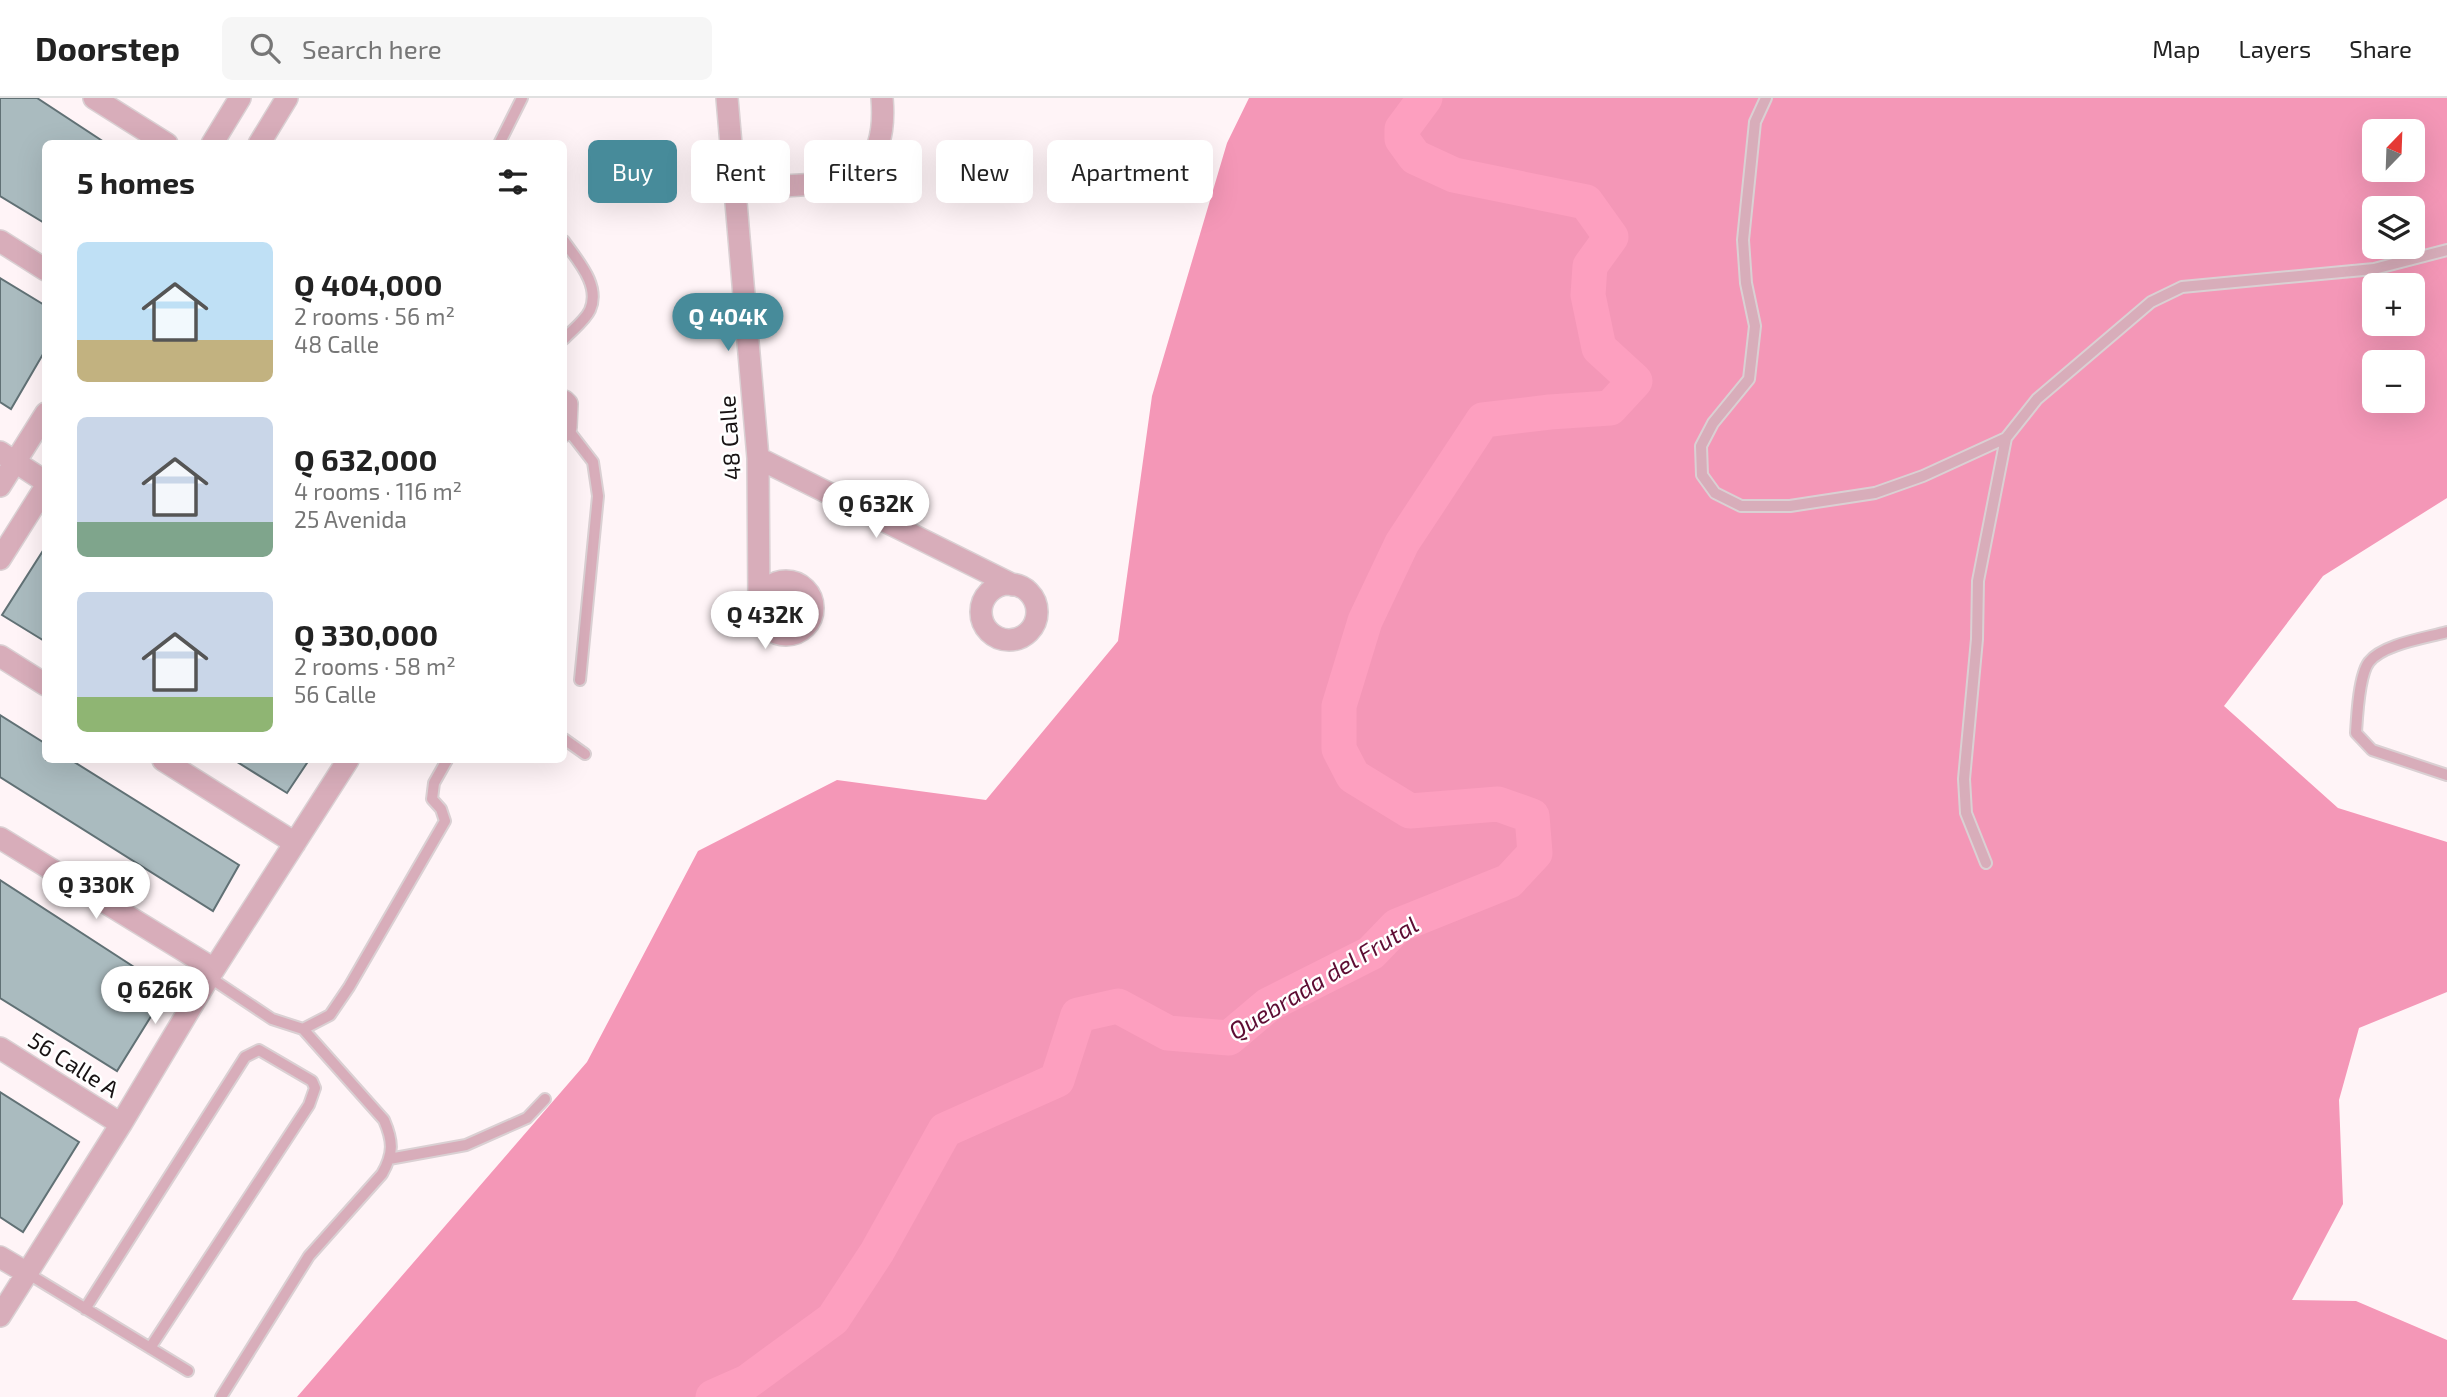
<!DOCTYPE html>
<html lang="en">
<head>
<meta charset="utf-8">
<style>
  body { margin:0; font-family:"Exo 2",sans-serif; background:#f6f6f6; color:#222; height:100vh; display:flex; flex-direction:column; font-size:26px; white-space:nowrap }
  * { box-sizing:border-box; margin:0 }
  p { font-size:23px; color:#767676 }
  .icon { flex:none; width:38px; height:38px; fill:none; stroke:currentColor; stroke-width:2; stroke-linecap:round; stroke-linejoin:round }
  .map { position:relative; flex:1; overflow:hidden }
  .drawer { position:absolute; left:42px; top:42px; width:525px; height:623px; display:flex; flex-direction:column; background:#fff; border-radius:10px; box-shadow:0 7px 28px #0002 }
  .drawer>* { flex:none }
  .banner { position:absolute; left:588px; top:42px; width:665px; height:63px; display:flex; gap:14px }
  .needle { width:46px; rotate:23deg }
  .fabs { position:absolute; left:2362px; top:21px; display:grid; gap:14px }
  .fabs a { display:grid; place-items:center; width:63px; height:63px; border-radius:10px; background:#fff; box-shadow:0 7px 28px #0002; font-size:35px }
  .price { position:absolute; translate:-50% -60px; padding:0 16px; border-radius:24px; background:#fff; color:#222; font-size:23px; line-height:46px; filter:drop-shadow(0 2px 4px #0008) }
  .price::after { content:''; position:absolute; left:50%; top:42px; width:21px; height:16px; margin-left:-10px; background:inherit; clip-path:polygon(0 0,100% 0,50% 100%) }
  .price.active { background:#478b9a; color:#fff }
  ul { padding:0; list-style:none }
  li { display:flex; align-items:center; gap:21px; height:175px; padding:0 35px }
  li span { display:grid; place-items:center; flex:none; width:196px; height:140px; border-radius:10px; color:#555 }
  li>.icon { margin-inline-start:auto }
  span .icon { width:84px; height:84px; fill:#fffc; stroke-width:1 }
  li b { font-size:30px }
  h2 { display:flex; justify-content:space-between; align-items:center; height:84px; padding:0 35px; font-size:30px }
  .chip { padding:0 24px; border-radius:10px; background:#fff; box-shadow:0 7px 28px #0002; font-size:24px; line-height:63px }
  .chip.active { background:#478b9a; color:#fff }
  header { display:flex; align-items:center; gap:42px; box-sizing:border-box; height:98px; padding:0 35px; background:#fff; border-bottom:2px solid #e0e0e0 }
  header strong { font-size:33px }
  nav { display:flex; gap:38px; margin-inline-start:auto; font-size:24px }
  .search { width:490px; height:63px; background:#f6f6f6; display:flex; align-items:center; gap:18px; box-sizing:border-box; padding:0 24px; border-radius:10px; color:#767676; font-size:26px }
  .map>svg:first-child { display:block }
  .forest { fill:#f497b7; fill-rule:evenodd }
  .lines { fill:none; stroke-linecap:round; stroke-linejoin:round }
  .river { stroke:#fd9fbf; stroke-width:35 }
  .building { fill:#aabbbf; stroke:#617175; stroke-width:2 }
  .service-casing { stroke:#dad0d3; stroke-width:14 }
  .minor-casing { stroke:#dad0d3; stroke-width:24 }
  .service { stroke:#d8adba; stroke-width:10 }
  .minor { stroke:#d8adba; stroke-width:21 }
  .labels { text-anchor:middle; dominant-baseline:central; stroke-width:5; stroke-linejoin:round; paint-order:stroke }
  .street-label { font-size:23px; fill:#181314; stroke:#fff }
  .water-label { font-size:24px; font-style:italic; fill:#5e0c33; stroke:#fff }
</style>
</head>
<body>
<header>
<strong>Doorstep</strong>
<div class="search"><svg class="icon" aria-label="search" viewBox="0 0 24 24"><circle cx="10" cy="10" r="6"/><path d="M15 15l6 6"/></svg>Search here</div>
<nav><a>Map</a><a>Layers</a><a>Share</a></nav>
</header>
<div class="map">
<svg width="2447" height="1299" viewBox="0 0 2447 1299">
  <rect width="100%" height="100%" fill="#fff4f7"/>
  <!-- forest -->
  <path class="forest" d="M1249 0H2447V400L2323 478 2224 608 2338 710 2447 744V894L2359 930 2339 1002 2343 1106 2292 1202 2356 1203 2447 1242V1299H297L587 964 698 753 837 682 986 702 1118 543 1152 298 1227 45ZM2375 33H2413V72H2375ZM2375 110H2413V149H2375ZM2375 187H2413V226H2375ZM2375 264H2413V303H2375Z"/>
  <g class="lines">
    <!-- river -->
    <path class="river" d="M713 1299 747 1284 833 1221 877 1154 945 1032 1057 982 1078 917 1118 908 1168 935 1229 940 1268 907 1371 855 1397 828 1509 783 1535 755 1532 718 1498 706 1410 713 1353 678 1339 651V608L1365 523 1402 445 1483 322 1550 314 1610 310 1635 283 1599 250 1588 197 1590 168 1611 139 1586 104 1454 77 1415 59 1402 41V31L1425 0"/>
  </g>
  <!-- building -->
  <path class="building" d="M0 0H37L107 46H46V126L0 98Z
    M0 180 46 208V251L11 311 0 304Z
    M46 448V544L2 517Z
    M0 617 46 646V662H71L239 767 213 813 0 679Z
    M234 662H309L287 695Z
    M0 782 168 891 117 973 0 900Z
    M0 994 79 1044 23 1134 0 1119Z"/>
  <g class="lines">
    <defs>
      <path id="service" d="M1766 0 1755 24 1743 142 1746 185 1755 228 1749 281 1713 325 1701 348 1702 377 1715 395 1741 408H1790L1875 395 1923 378 2006 340
        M499 46 522 0
        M564 143C577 162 601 187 590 212 585 223 571 233 564 241
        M566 329 593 364 598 398 580 582
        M2447 534C2426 540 2383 546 2369 564 2359 577 2357 618 2356 635L2372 652 2447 677
        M564 641 585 656
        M1986 765 1966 715 1964 681 1977 541 1978 483 2006 340 2037 301 2151 204 2182 189 2374 171 2447 152
        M209 879 272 921 303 931 330 917 349 889 445 723 441 711 432 701 434 685 447 662
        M389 1061 466 1047 527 1020 545 1001
        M27 1175 188 1273
        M85 1211 245 959 259 952 312 983 315 990 309 1007 150 1250
        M221 1299 309 1158 382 1076C394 1055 393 1043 384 1022L303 931"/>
      <path id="minor" d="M94 0 167 46
        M727 0 758 360 759 510
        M212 46 240 0
        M259 46 287 0
        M734 91 852 84C879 61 885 35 882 0
        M0 143 46 172
        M564 303 567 306 566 329 564 333
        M0 354 46 384
        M758 360 1013 487
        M0 388 46 315
        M0 461 46 388
        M759 510a27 27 0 1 1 54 0a27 27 0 1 1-54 0Z
        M981 514a28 28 0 1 1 56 0a28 28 0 1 1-56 0Z
        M0 558 46 587
        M163 662 295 745
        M0 740 214 871
        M0 950 121 1026
        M0 1159 27 1175
        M0 1218 121 1026 209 879 348 662"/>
    </defs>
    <!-- service casing -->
    <use href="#service" class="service-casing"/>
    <!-- minor casing -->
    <use href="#minor" class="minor-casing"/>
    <!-- service -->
    <use href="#service" class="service"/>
    <!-- minor -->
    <use href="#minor" class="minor"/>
  </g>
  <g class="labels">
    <!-- street labels -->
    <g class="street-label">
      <text transform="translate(729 340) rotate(-94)">48 Calle</text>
      <text transform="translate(74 966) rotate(32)">56 Calle A</text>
    </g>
    <!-- water labels -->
    <g class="water-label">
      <text transform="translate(1323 879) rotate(-31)">Quebrada del Frutal</text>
    </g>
  </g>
</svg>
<div class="fabs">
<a><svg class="needle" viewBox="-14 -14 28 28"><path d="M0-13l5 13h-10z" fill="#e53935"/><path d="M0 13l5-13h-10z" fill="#767676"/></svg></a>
<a><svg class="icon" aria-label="layers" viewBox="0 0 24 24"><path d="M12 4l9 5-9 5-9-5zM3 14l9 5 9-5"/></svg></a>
<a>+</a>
<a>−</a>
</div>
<b class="price active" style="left:728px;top:255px">Q 404K</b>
<b class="price" style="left:876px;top:442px">Q 632K</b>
<b class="price" style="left:765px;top:553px">Q 432K</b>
<b class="price" style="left:96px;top:823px">Q 330K</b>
<b class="price" style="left:155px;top:928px">Q 626K</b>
<div class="banner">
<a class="chip active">Buy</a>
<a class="chip">Rent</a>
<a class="chip">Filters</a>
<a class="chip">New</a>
<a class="chip">Apartment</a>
</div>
<section class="drawer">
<h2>5 homes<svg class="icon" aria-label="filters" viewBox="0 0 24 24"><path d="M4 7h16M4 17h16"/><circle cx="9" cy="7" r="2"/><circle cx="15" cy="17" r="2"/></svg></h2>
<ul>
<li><span style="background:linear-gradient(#bfe0f5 70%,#c2b280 0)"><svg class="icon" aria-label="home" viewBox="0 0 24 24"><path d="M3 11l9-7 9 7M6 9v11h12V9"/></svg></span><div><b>Q 404,000</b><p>2 rooms · 56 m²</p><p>48 Calle</p></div></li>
<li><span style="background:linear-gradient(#c9d6e8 75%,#7fa58c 0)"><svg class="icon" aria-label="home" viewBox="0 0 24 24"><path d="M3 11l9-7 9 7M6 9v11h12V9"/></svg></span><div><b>Q 632,000</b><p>4 rooms · 116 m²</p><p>25 Avenida</p></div></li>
<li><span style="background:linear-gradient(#c9d6e8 75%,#8fb573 0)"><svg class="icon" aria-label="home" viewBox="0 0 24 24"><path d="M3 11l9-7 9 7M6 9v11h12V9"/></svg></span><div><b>Q 330,000</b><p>2 rooms · 58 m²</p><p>56 Calle</p></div></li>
</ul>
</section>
</div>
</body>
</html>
